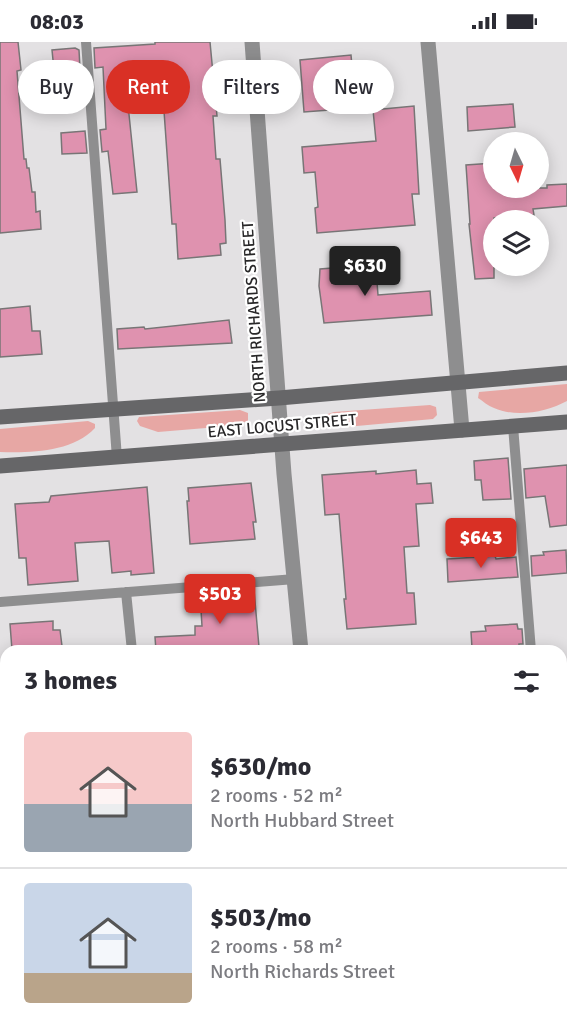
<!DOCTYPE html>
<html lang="en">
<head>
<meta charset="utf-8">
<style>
  body { margin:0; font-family:Signika,sans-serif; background:#f2f2f3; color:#2b2b33; height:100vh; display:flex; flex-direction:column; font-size:22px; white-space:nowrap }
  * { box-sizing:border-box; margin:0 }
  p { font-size:20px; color:#7c7c81 }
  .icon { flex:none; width:33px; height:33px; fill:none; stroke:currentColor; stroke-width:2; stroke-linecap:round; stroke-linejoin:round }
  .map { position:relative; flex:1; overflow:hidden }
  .panel { position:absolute; left:0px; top:603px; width:567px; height:386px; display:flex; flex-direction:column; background:#fff; border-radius:18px 18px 0 0; box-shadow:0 3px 15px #0003 }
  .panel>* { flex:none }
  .guide { position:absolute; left:18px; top:18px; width:531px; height:54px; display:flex; gap:12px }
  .needle { width:39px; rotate:175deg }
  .buttons { position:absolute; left:483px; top:90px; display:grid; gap:12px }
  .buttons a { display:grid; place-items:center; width:66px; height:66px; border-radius:50%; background:#fff; box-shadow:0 3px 15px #0003; font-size:30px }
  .price { position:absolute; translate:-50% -51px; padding:0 14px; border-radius:6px; background:#d93025; color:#fff; font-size:20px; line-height:39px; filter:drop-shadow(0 2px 3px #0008) }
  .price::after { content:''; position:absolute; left:50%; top:36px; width:18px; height:14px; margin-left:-9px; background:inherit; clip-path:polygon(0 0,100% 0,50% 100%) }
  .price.on { background:#222; color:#fff }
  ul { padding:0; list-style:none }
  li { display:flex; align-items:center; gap:18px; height:150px; padding:0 24px }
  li+li { border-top:2px solid #e1e1e2 }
  li span { display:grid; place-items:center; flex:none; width:168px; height:120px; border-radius:6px; color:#555 }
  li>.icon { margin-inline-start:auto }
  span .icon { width:72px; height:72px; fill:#fffc; stroke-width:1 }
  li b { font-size:26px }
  h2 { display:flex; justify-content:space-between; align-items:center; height:72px; padding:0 24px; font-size:26px }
  .tag { padding:0 21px; border-radius:27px; background:#fff; box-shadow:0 3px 15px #0003; font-size:21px; line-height:54px }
  .tag.on { background:#d93025; color:#fff }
  .status { display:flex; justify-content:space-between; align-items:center; height:42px; padding:0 30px; background:#fff; direction:ltr }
  .status svg { height:16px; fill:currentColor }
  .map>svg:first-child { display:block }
  .green { fill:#e7a7a4 }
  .building { fill:#df92af; stroke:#787576; stroke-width:1.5 }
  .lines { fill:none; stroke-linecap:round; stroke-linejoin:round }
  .service { stroke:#8e8e8f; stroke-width:10 }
  .minor { stroke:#8e8e8f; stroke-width:15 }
  .secondary { stroke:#666668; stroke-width:15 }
  .labels { text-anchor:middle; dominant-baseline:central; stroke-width:4.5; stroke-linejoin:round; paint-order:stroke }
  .street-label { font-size:16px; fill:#282728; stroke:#fff }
</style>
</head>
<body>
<div class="status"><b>08:03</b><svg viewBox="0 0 49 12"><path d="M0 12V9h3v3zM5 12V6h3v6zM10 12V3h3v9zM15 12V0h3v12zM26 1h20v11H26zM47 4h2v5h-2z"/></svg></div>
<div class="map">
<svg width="567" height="988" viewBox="0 0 567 988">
  <rect width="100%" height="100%" fill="#e3e1e3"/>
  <!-- green -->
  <path class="green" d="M567 342V359C546 370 517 376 494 366 488 364 483 359 478 356L479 350Z
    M430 363 436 365 437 373 433 377 335 386 319 383 318 375 334 370Z
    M240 368 248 371V379L230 384 158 390 140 384 137 379 139 375Z
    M88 379 95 382V386C72 410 32 411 0 410V387Z"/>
  <!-- building -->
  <path class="building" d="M0 0H18L21 28 17 29 24 117H26L27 126H29L32 150H35L36 170 40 169 41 187 0 191Z
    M155 0H210L217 74H213L216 117H220L225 178 226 201 220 202 221 213 178 217 176 182H172L164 69H162L158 22 124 24 137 150 113 152 108 109 102 110 100 88 106 87 103 25 95 26 94 6 155 2Z
    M75 6 79 8 80 27 54 28 52 8Z
    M351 13 356 66 304 70 300 18Z
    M513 62 515 85 468 89 467 65Z
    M414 64 419 152H412L415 183 317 191 315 166 318 165 315 130 304 131 302 105 376 99 373 68Z
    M85 89 87 111 62 112 61 91Z
    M494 121V146H547V143L567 142V164L533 167 534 173 494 176V236L475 237 469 182H470L466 123Z
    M371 223V227H376L378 253 430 249 432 273 324 281 319 244 320 227Z
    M30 264 32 289H40L42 312 0 315V267Z
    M229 278 232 301 118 307 117 287 144 285 145 287Z
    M508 416 511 457 483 458 481 438H475L474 419Z
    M567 423V483L550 485 545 454 526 456 524 427Z
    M416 428 417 442 431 441 433 461 416 462 419 504 404 505 407 551H414L416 582 347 587 344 557H346L339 472 325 473 322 433 376 429V432Z
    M251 441 256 480H253L255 497 190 502 187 459H189L188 446Z
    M147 445 154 531 131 533V529L112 531 109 499 75 501 78 539 28 543 26 516H19L15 462 49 460 51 454Z
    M566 508 567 531 532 534 531 514 544 513 543 510Z
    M495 514 496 517 516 515 518 535 448 540 447 517Z
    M254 548 259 605 210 609H156L155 595 195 593V584H202L200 552Z
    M53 579V588H60L62 604 12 608 10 582Z
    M517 582 518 587H522L523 602H519V605L472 606 471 590 486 589 485 584Z"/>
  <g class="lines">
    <!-- service -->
    <path class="service" d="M86 0 117 416
      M513 384 531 609
      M126 550 132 609
      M0 560 295 537
      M0 958 6 957
      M561 982V988"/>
    <!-- minor -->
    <path class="minor" d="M252 0 284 432 301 609
      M428 0 462 388
      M330 982 331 988"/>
    <!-- secondary -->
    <path class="secondary" d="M0 375 279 356 567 331
      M0 424 567 380"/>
  </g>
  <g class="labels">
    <!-- street labels -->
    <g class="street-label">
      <text transform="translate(254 270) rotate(-94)">NORTH RICHARDS STREET</text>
      <text transform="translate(282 384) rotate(-5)">EAST LOCUST STREET</text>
    </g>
  </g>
</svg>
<div class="buttons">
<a><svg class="needle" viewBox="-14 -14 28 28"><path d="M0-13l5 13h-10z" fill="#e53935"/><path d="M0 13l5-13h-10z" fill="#7c7c81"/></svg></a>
<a><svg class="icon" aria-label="layers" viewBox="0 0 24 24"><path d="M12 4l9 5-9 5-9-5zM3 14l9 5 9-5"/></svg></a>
</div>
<b class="price on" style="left:365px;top:255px">$630</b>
<b class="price" style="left:481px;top:527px">$643</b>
<b class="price" style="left:220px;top:583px">$503</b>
<div class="guide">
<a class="tag">Buy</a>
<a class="tag on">Rent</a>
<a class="tag">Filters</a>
<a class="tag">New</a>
</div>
<section class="panel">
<h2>3 homes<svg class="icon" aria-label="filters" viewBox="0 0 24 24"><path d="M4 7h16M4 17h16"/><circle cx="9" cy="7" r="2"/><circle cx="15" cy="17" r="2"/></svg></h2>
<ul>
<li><span style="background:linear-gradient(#f6c9c9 60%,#9aa5b1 0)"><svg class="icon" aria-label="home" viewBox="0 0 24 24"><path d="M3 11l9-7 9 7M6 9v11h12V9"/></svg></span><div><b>$630/mo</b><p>2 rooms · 52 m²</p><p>North Hubbard Street</p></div></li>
<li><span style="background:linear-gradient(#c9d6e8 75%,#b9a48a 0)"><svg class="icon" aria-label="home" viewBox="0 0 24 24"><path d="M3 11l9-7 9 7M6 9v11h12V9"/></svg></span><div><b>$503/mo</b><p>2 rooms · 58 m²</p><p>North Richards Street</p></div></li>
</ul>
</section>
</div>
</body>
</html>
